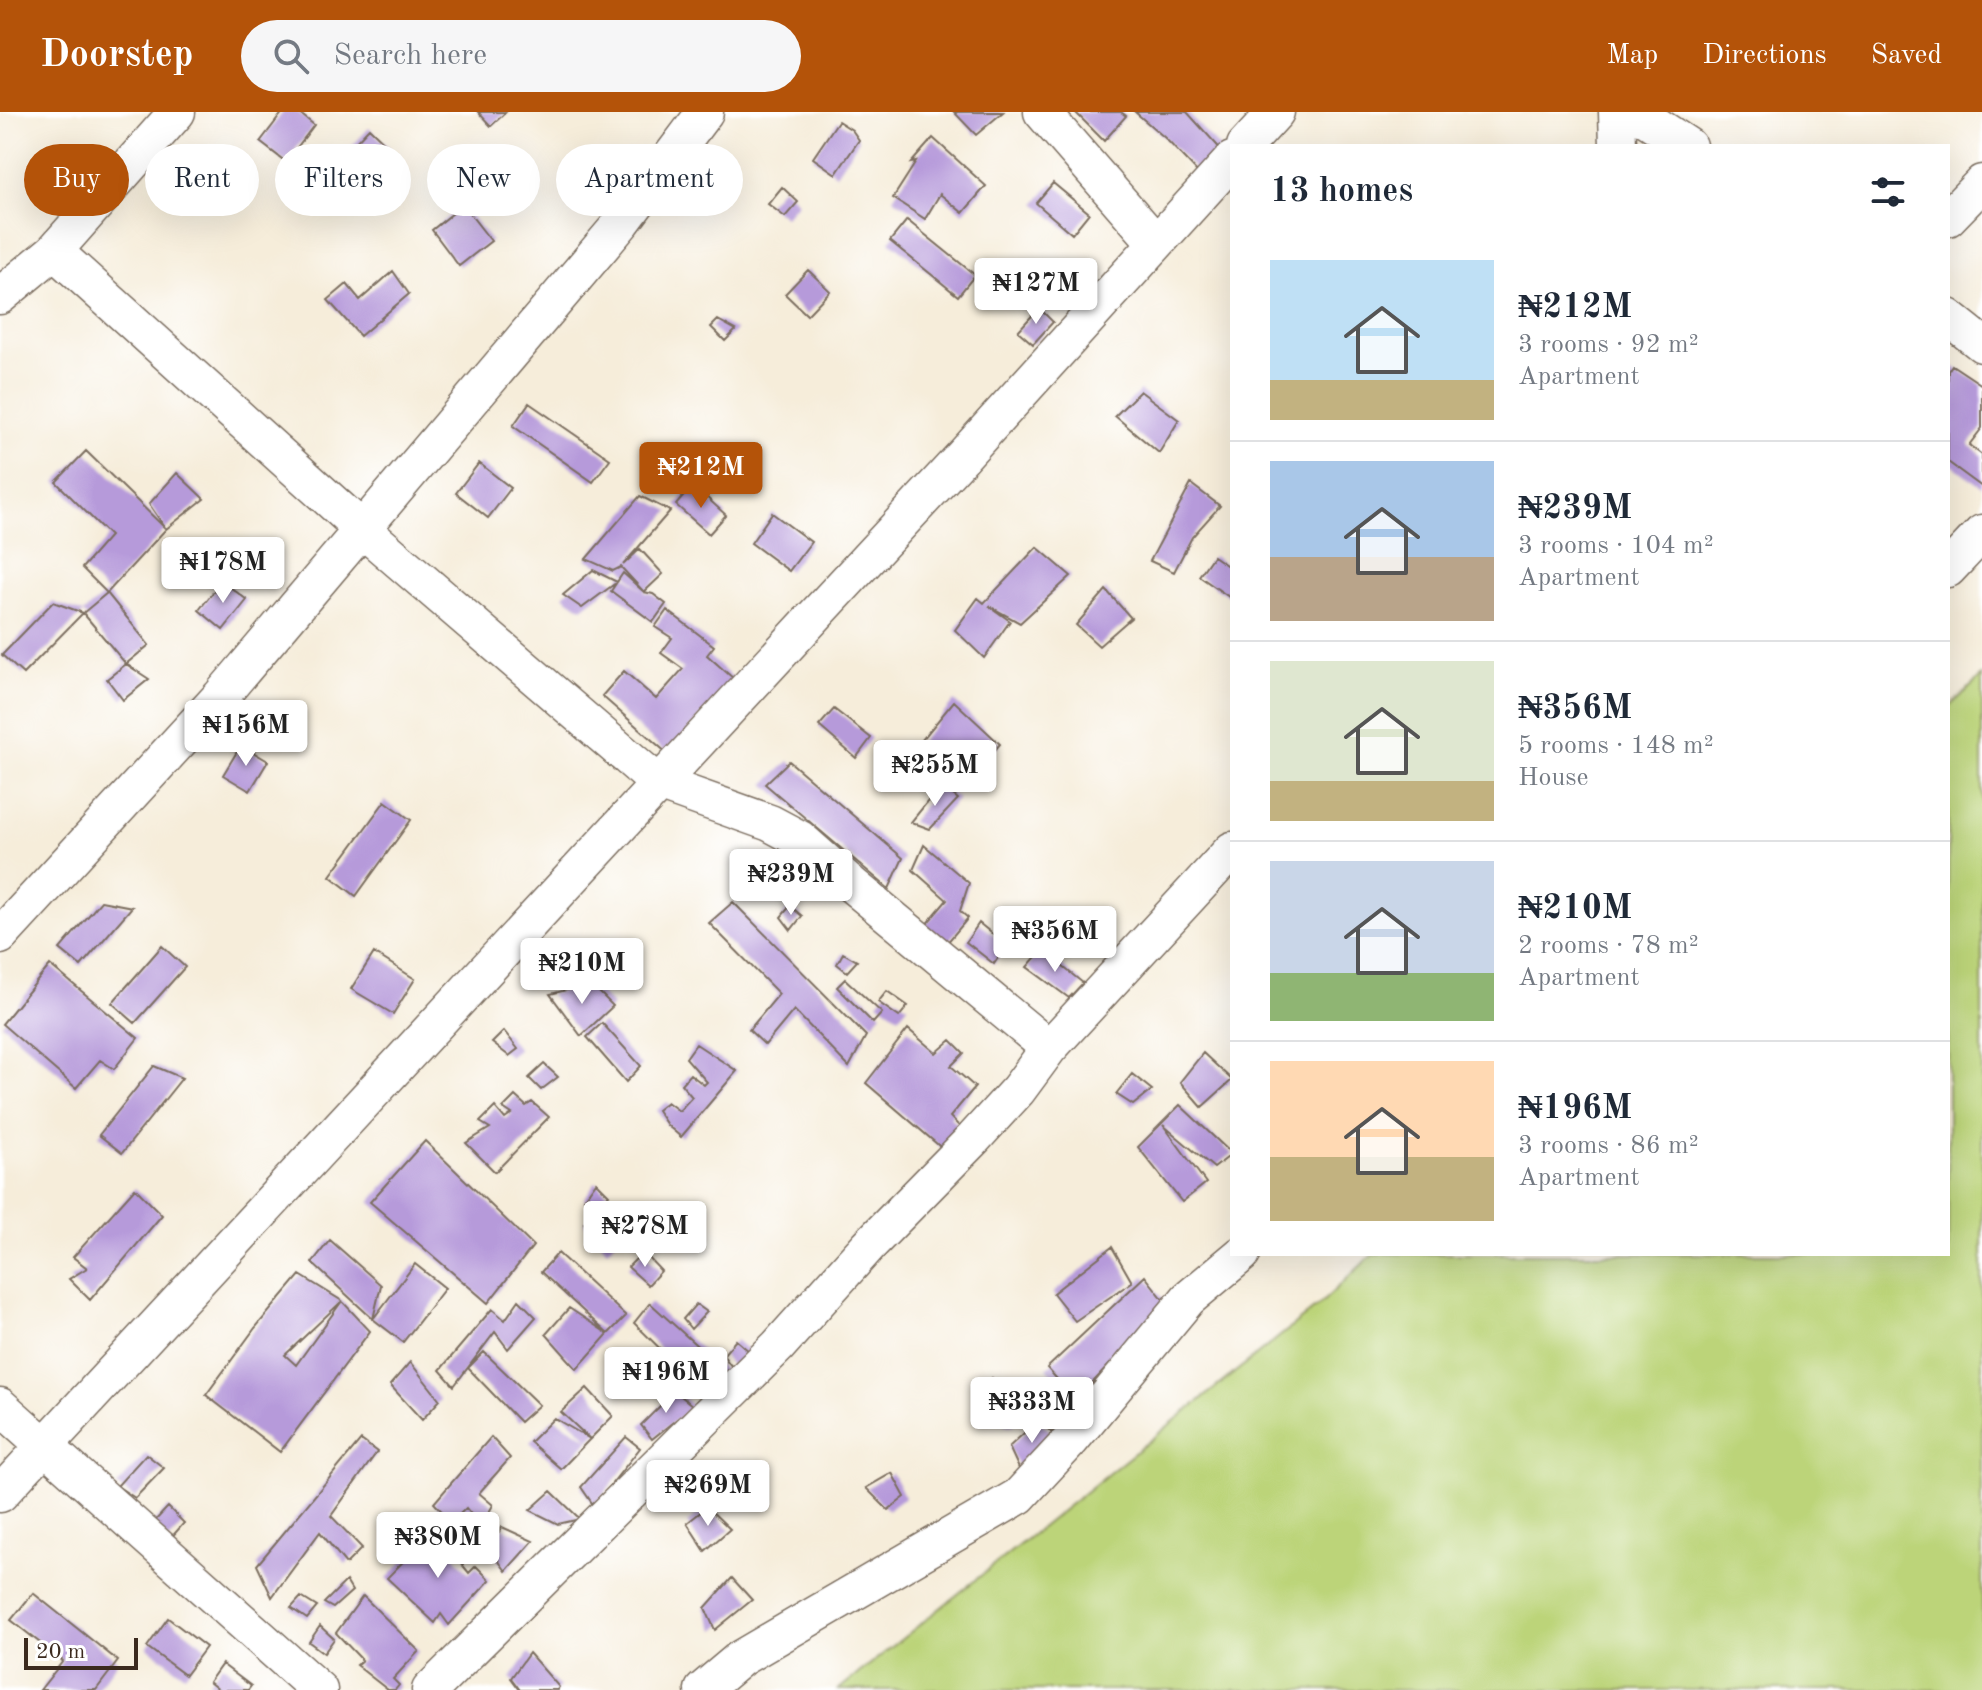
<!DOCTYPE html>
<html lang="en">
<head>
<meta charset="utf-8">
<style>
  body { margin:0; font-family:"Old Standard TT",serif; background:#f6f6f7; color:#1f2937; height:100vh; display:flex; flex-direction:column; font-size:30px; white-space:nowrap }
  * { box-sizing:border-box; margin:0 }
  p { font-size:26px; color:#747a83 }
  .icon { flex:none; width:44px; height:44px; fill:none; stroke:currentColor; stroke-width:2; stroke-linecap:round; stroke-linejoin:round }
  .map { position:relative; flex:1; overflow:hidden }
  .panel { position:absolute; left:1230px; top:32px; width:720px; height:1112px; display:flex; flex-direction:column; background:#fff; border-radius:0px; box-shadow:0 8px 32px #0002 }
  .panel>* { flex:none }
  .guide { position:absolute; left:24px; top:32px; width:760px; height:72px; display:flex; gap:16px }
  .scale { position:absolute; left:24px; bottom:20px; width:114px; box-sizing:border-box; padding-left:8px; border:4px solid #3b2a1e; border-top:0; font-size:22px; line-height:28px; white-space:nowrap; color:#3b2a1e; -webkit-text-stroke:6px #fff; paint-order:stroke }
  .price { position:absolute; translate:-50% -68px; padding:0 18px; border-radius:8px; background:#fff; color:#222; font-size:26px; line-height:52px; filter:drop-shadow(0 2px 4px #0008) }
  .price::after { content:''; position:absolute; left:50%; top:48px; width:24px; height:18px; margin-left:-12px; background:inherit; clip-path:polygon(0 0,100% 0,50% 100%) }
  .price.selected { background:#b45309; color:#fff }
  ul { padding:0; list-style:none }
  li { display:flex; align-items:center; gap:24px; height:200px; padding:0 40px }
  li+li { border-top:2px solid #e0e1e3 }
  li span { display:grid; place-items:center; flex:none; width:224px; height:160px; border-radius:0px; color:#555 }
  li>.icon { margin-inline-start:auto }
  span .icon { width:96px; height:96px; fill:#fffc; stroke-width:1 }
  li b { font-size:34px }
  h2 { display:flex; justify-content:space-between; align-items:center; height:96px; padding:0 40px; font-size:34px }
  .pill { padding:0 28px; border-radius:36px; background:#fff; box-shadow:0 8px 32px #0002; font-size:28px; line-height:72px }
  .pill.selected { background:#b45309; color:#fff }
  header { display:flex; align-items:center; gap:48px; box-sizing:border-box; height:112px; padding:0 40px; background:#b45309; color:#fff }
  header strong { font-size:38px }
  nav { display:flex; gap:44px; margin-inline-start:auto; font-size:28px }
  .search { width:560px; height:72px; background:#f6f6f7; display:flex; align-items:center; gap:20px; box-sizing:border-box; padding:0 28px; border-radius:44px; color:#747a83; font-size:30px }
  .map>svg:first-child { display:block }
  .grass { fill:#bcd479; stroke:#7c7f4c; stroke-width:2 }
  .building { fill:#b69ada }
  .lines { fill:none; stroke-linecap:round; stroke-linejoin:round }
  .minor-casing { stroke:#7c6e60; stroke-width:39 }
  .minor { stroke:#fff; stroke-width:36 }
</style>
</head>
<body>
<header>
<strong>Doorstep</strong>
<div class="search"><svg class="icon" aria-label="search" viewBox="0 0 24 24"><circle cx="10" cy="10" r="6"/><path d="M15 15l6 6"/></svg>Search here</div>
<nav><a>Map</a><a>Directions</a><a>Saved</a></nav>
</header>
<div class="map">
<svg width="1982" height="1578" viewBox="0 0 1982 1578">
  <rect width="100%" height="100%" fill="#fff"/>
  <filter id="ink" filterUnits="userSpaceOnUse"><feTurbulence type="fractalNoise" baseFrequency=".0125" numOctaves="2"/><feDisplacementMap in="SourceGraphic" scale="16" xChannelSelector="R" yChannelSelector="G"/><feConvolveMatrix kernelMatrix="1 2 1 2 8 2 1 2 1" color-interpolation-filters="sRGB"/></filter>
  <filter id="wash" filterUnits="userSpaceOnUse"><feTurbulence type="fractalNoise" baseFrequency=".006" numOctaves="4" result="noise"/><feDisplacementMap in="SourceGraphic" scale="32" xChannelSelector="R" yChannelSelector="G"/><feGaussianBlur stdDeviation="1.8" result="paint"/><feColorMatrix in="noise" values="0 0 0 0 0 0 0 0 0 0 0 0 0 0 0 0 0 1.4 0 .05"/><feComposite in="paint" operator="in"/></filter>
  <g filter="url(#wash)">
    <rect width="100%" height="100%" fill="#f6edda"/>
    <!-- grass -->
    <path class="grass" d="M1982 564V1578H838L1319 1193 1373 1142H1948V596Z"/>
    <g id="blocks">
      <!-- building -->
      <path class="building" d="M283 0H298L314 13 286 50 260 30Z
        M478 0H506L491 14Z
        M954 0H1003L976 23Z
        M1075 0H1121L1126 4 1104 29Z
        M1135 0H1187L1225 42 1201 64 1165 26Z
        M838 9 852 18 859 28 836 62 813 46Z
        M369 16 395 41 360 77 334 53Z
        M933 26 986 74 963 101 940 82 925 107 893 86 916 50 911 51Z
        M1053 71 1089 101 1072 122 1036 91Z
        M782 75 798 90 785 105 768 92Z
        M463 93 491 129 459 154 432 118Z
        M907 108 975 163 958 184 890 129Z
        M808 158 830 179 807 203 785 182Z
        M393 159 409 182 360 224 328 188 347 172 360 188Z
        M1039 196 1053 210 1033 232 1018 219Z
        M718 208 736 218 725 229 711 215Z
        M1952 253 1982 273V316L1969 333 1982 343V375L1948 350V259Z
        M1140 279 1179 308 1159 341 1115 304Z
        M529 291 610 347 593 370 513 314Z
        M86 339 166 417 107 481 82 456 110 424 56 370Z
        M479 351 511 376 488 406 456 381Z
        M177 361 204 387 166 417 149 392Z
        M1191 372 1220 394 1192 425 1174 460 1150 449Z
        M693 373 726 403 709 422 676 393Z
        M640 384 670 399 623 453 640 437 663 462 644 480 621 455 613 459 586 447Z
        M772 401 811 430 789 459 751 431Z
        M1037 435 1071 464 1020 511 989 494 1010 509 984 546 955 518 978 486 984 491Z
        M1213 444 1232 457V487L1199 464Z
        M593 458 617 470 582 496 563 483Z
        M623 461 644 480 653 482 666 492 653 510 611 479Z
        M222 469 247 488 223 518 199 498Z
        M1106 478 1131 506 1099 534 1076 513Z
        M107 481 149 533 126 552 149 567 123 588 107 567 126 552 83 501Z
        M53 490 83 501 23 562 2 543Z
        M667 498 714 534 707 543 734 567 668 642 602 584 624 559 656 587 683 557 661 541 672 526 655 515Z
        M954 589 1000 632 960 679 908 645Z
        M834 597 871 626 856 646 819 614Z
        M241 633 268 649 250 679 223 663Z
        M789 649 903 746 889 777 765 672Z
        M941 673 958 687 930 717 911 710Z
        M385 689 411 708 356 784 330 764Z
        M924 733 969 771 960 799 968 806 941 838 918 822 947 788 913 758Z
        M752 760 761 769 757 784 742 773Z
        M101 789 132 795 81 854 60 837Z
        M733 790 866 924 849 955 794 898 765 933 749 918 779 882 709 811Z
        M790 794 802 804 791 818 781 805Z
        M979 811 1006 833 994 852 966 830Z
        M162 834 185 855 135 911 112 891Z
        M1042 838 1083 871 1069 886 1027 855Z
        M374 841 415 867 393 902 351 877Z
        M843 841 857 849 847 860 837 852Z
        M50 853 138 926 114 957 100 948 76 976 2 912Z
        M845 867 882 901 873 911 837 875Z
        M591 872 613 894 581 924 550 882Z
        M887 879 908 894 899 905 878 890Z
        M602 911 641 954 626 970 587 925Z
        M908 917 936 941 951 928 964 941 951 954 975 975 950 1005 963 1018 944 1038 866 971Z
        M504 919 518 937 509 944 492 931Z
        M696 932 737 959 681 1025 667 1013 657 998 667 990 679 999 692 985 681 972 690 962 704 973 707 970 686 946Z
        M1203 941 1232 968 1202 995 1180 970Z
        M544 952 558 965 541 978 529 966Z
        M154 954 182 966 122 1041 99 1023Z
        M1132 962 1152 978 1133 993 1116 982Z
        M515 984 526 994 532 990 549 1005 495 1060 466 1031 490 1016 480 1010 495 995 505 1007 512 1002 503 996Z
        M1180 993 1232 1042 1214 1056 1163 1013 1206 1071 1182 1090 1138 1035Z
        M425 1029 533 1134 488 1191 370 1090Z
        M596 1070 609 1083 593 1098 584 1087Z
        M135 1076 162 1103 90 1188 69 1167 87 1156 73 1145Z
        M610 1087 636 1109 607 1138 584 1111Z
        M330 1128 381 1173 373 1207 312 1151Z
        M1112 1135 1132 1170 1075 1209 1053 1181Z
        M643 1140 661 1159 648 1173 628 1155Z
        M558 1141 626 1204 608 1222 541 1160Z
        M415 1152 445 1176 403 1230 373 1207Z
        M300 1163 342 1189 285 1243 296 1253 342 1189 370 1219 280 1340 206 1283 255 1216Z
        M1145 1164 1167 1192 1076 1288 1047 1256Z
        M519 1188 536 1205 508 1237 495 1220 454 1274 440 1258 492 1197 505 1208Z
        M650 1191 727 1261 702 1278 634 1211Z
        M696 1192 707 1200 691 1217 683 1207Z
        M569 1196 608 1222 577 1257 546 1222Z
        M736 1228 749 1239 732 1255 723 1243Z
        M484 1240 539 1293 520 1310 468 1256Z
        M410 1250 440 1288 422 1308 390 1273Z
        M992 1266 1005 1277 995 1286 983 1277Z
        M587 1276 613 1304 590 1327 561 1300Z
        M675 1279 693 1294 652 1327 641 1313Z
        M1012 1286 1026 1304 1009 1315 994 1306Z
        M554 1306 590 1327 561 1357 530 1330Z
        M1038 1308 1058 1326 1021 1361 1009 1335Z
        M491 1325 510 1346 479 1381 493 1393 481 1415 466 1396 452 1410 434 1391Z
        M626 1325 640 1336 594 1394 581 1375Z
        M361 1328 377 1340 331 1404 362 1436 346 1452 320 1420 272 1485 257 1453Z
        M146 1342 164 1356 135 1386 117 1374Z
        M892 1361 905 1385 888 1398 866 1376Z
        M551 1379 580 1407 558 1412 530 1398Z
        M168 1395 184 1411 169 1428 153 1411Z
        M707 1395 730 1417 705 1439 687 1411Z
        M502 1415 533 1429 506 1459 489 1436Z
        M434 1418 469 1461 476 1454 490 1468 449 1513 441 1502 435 1511 387 1466Z
        M732 1466 752 1488 715 1518 705 1496Z
        M346 1469 352 1479 333 1496 324 1491Z
        M33 1481 118 1549 96 1578H40L63 1549 11 1508Z
        M363 1484 419 1539 393 1567 399 1573 395 1578H388L356 1553 362 1548 336 1521Z
        M301 1485 317 1495 307 1507 291 1496Z
        M168 1506 206 1535 185 1563 147 1535Z
        M320 1514 334 1527 324 1541 309 1530Z
        M529 1541 559 1575 557 1578H520L511 1566Z
        M222 1552 251 1574 248 1578H219L209 1570Z"/>
    </g>
  </g>
  <g filter="url(#ink)">
    <use href="#blocks" fill-opacity="0" stroke="#7c6e60" stroke-width="2"/>
    <g class="lines">
      <defs>
        <path id="minor" d="M1042 0 1156 131
          M1617 0 1618 34
          M1636 0 1688 34
          M1245 34 1276 0
          M1948 106 1982 71
          M54 139 362 417 658 671 770 711 800 727 851 772 1049 936
          M0 184 54 139 177 0
          M1948 205 1982 232
          M1948 457 1982 421
          M0 824 220 585 623 109 705 0
          M0 1294 319 1578
          M0 1382 963 344 1232 48
          M430 1578 778 1234 868 1134 974 1026 1018 978 1049 936 1232 738
          M703 1578 741 1546 1019 1384 1071 1328 1188 1187 1242 1142"/>
      </defs>
      <!-- minor casing -->
      <use href="#minor" class="minor-casing"/>
      <!-- minor -->
      <use href="#minor" class="minor"/>
    </g>
  </g>
</svg>
<div class="scale">20 m</div>
<b class="price" style="left:1036px;top:214px">₦127M</b>
<b class="price selected" style="left:701px;top:398px">₦212M</b>
<b class="price" style="left:223px;top:493px">₦178M</b>
<b class="price" style="left:246px;top:656px">₦156M</b>
<b class="price" style="left:935px;top:696px">₦255M</b>
<b class="price" style="left:791px;top:805px">₦239M</b>
<b class="price" style="left:1055px;top:862px">₦356M</b>
<b class="price" style="left:582px;top:894px">₦210M</b>
<b class="price" style="left:645px;top:1157px">₦278M</b>
<b class="price" style="left:666px;top:1303px">₦196M</b>
<b class="price" style="left:1032px;top:1333px">₦333M</b>
<b class="price" style="left:708px;top:1416px">₦269M</b>
<b class="price" style="left:438px;top:1468px">₦380M</b>
<div class="guide">
<a class="pill selected">Buy</a>
<a class="pill">Rent</a>
<a class="pill">Filters</a>
<a class="pill">New</a>
<a class="pill">Apartment</a>
</div>
<section class="panel">
<h2>13 homes<svg class="icon" aria-label="filters" viewBox="0 0 24 24"><path d="M4 7h16M4 17h16"/><circle cx="9" cy="7" r="2"/><circle cx="15" cy="17" r="2"/></svg></h2>
<ul>
<li><span style="background:linear-gradient(#bfe0f5 75%,#c2b280 0)"><svg class="icon" aria-label="home" viewBox="0 0 24 24"><path d="M3 11l9-7 9 7M6 9v11h12V9"/></svg></span><div><b>₦212M</b><p>3 rooms · 92 m²</p><p>Apartment</p></div></li>
<li><span style="background:linear-gradient(#a9c7e8 60%,#b9a48a 0)"><svg class="icon" aria-label="home" viewBox="0 0 24 24"><path d="M3 11l9-7 9 7M6 9v11h12V9"/></svg></span><div><b>₦239M</b><p>3 rooms · 104 m²</p><p>Apartment</p></div></li>
<li><span style="background:linear-gradient(#dfe7d0 75%,#c2b280 0)"><svg class="icon" aria-label="home" viewBox="0 0 24 24"><path d="M3 11l9-7 9 7M6 9v11h12V9"/></svg></span><div><b>₦356M</b><p>5 rooms · 148 m²</p><p>House</p></div></li>
<li><span style="background:linear-gradient(#c9d6e8 70%,#8fb573 0)"><svg class="icon" aria-label="home" viewBox="0 0 24 24"><path d="M3 11l9-7 9 7M6 9v11h12V9"/></svg></span><div><b>₦210M</b><p>2 rooms · 78 m²</p><p>Apartment</p></div></li>
<li><span style="background:linear-gradient(#ffd9b3 60%,#c2b280 0)"><svg class="icon" aria-label="home" viewBox="0 0 24 24"><path d="M3 11l9-7 9 7M6 9v11h12V9"/></svg></span><div><b>₦196M</b><p>3 rooms · 86 m²</p><p>Apartment</p></div></li>
</ul>
</section>
</div>
</body>
</html>
